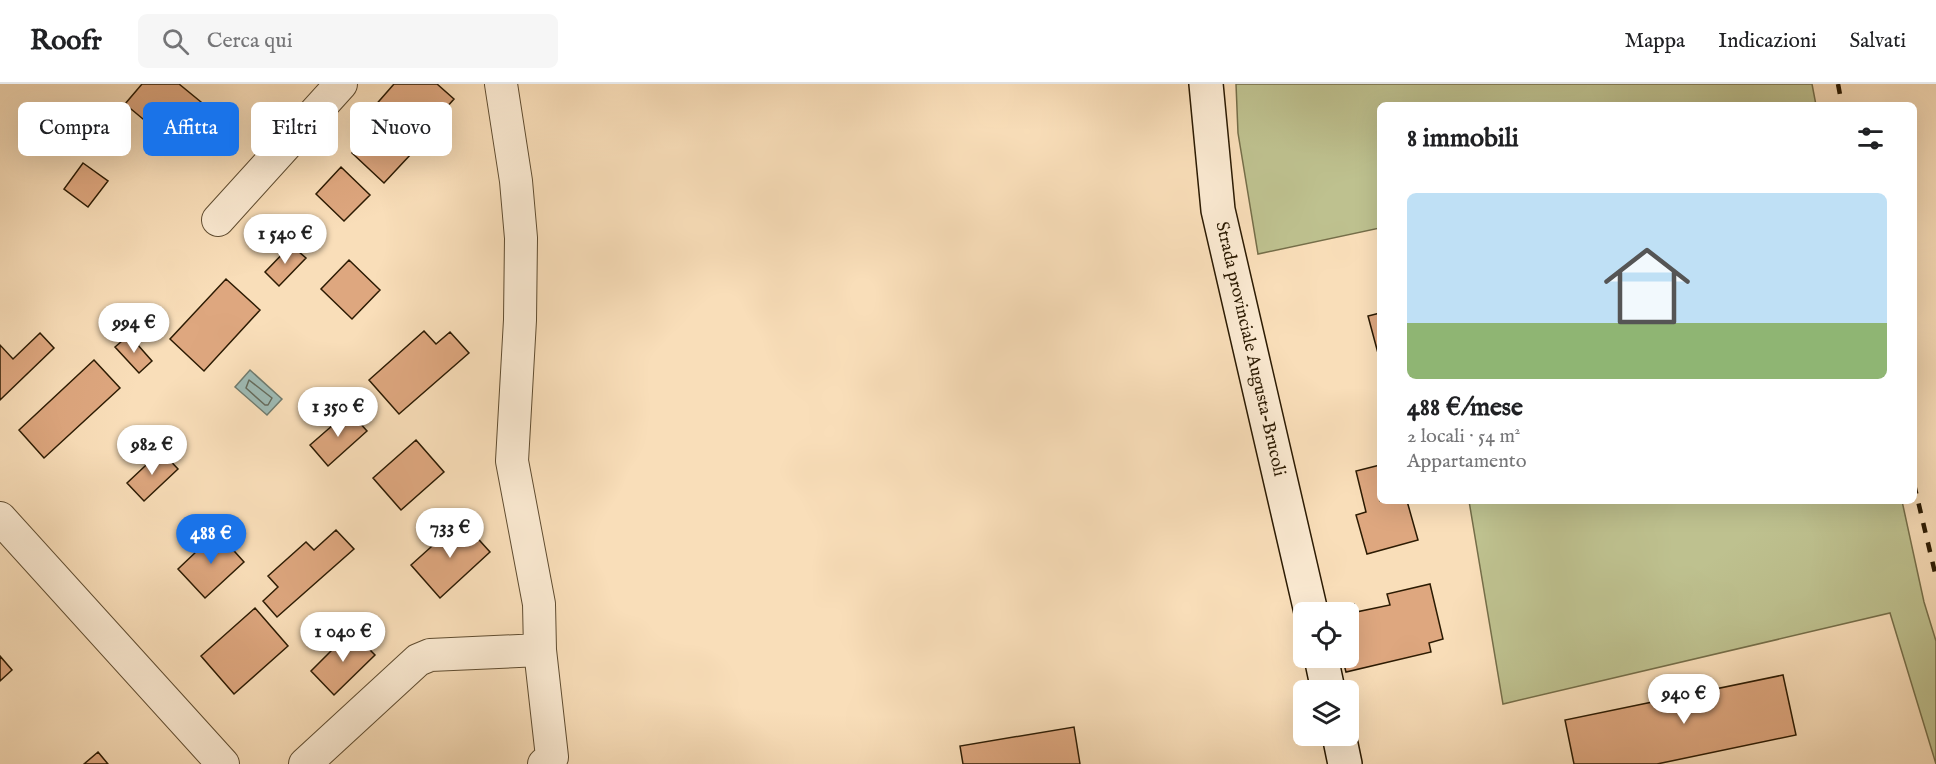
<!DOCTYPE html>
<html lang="it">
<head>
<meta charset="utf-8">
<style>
  body { margin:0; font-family:"IM FELL English",serif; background:#f6f6f6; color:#202124; height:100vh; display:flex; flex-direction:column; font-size:22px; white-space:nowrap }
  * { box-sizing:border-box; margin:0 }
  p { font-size:20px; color:#757577 }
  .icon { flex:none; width:33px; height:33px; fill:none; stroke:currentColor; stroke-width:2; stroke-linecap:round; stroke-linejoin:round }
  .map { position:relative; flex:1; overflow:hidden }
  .details { position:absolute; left:1377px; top:18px; width:540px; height:402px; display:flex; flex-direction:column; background:#fff; border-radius:9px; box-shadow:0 6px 24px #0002 }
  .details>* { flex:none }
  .banner { position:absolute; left:18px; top:18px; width:570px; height:54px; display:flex; gap:12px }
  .fabs { position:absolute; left:1293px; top:518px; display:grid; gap:12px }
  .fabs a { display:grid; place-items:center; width:66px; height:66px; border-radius:9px; background:#fff; box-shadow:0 6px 24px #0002; font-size:30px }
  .price { position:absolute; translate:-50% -51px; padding:0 14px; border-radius:21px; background:#fff; color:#222; font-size:20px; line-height:39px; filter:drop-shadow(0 2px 3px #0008) }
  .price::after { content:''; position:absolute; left:50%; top:36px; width:18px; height:14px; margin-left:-9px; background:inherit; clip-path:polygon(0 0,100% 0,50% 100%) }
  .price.active { background:#1a73e8; color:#fff }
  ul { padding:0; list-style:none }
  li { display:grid; align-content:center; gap:12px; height:318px; padding:0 30px }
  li+li { border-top:2px solid #e0e0e0 }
  li span { display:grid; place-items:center; height:186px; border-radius:9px; color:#555 }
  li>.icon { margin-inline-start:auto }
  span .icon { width:108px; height:108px; fill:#fffc; stroke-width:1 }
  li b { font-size:26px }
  h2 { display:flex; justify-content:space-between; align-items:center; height:72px; padding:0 30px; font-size:26px }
  .chip { padding:0 21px; border-radius:9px; background:#fff; box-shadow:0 6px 24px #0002; font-size:21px; line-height:54px }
  .chip.active { background:#1a73e8; color:#fff }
  header { display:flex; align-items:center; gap:36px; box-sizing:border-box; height:84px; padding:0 30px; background:#fff; border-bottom:2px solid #e0e0e0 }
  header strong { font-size:28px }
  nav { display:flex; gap:33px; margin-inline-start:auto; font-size:21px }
  .search { width:420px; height:54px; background:#f6f6f6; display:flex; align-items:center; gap:15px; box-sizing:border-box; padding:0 21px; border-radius:9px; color:#757577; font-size:22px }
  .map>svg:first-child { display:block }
  .green { fill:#bec18f; stroke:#756e49; stroke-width:1.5 }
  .water { fill:#9ebbb5; stroke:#707b6e; stroke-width:1.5 }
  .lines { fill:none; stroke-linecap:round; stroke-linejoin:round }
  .shore { stroke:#656b5c; stroke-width:1.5 }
  .building { fill:#dea77f; stroke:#2c1b03; stroke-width:1.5 }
  .minor-casing { stroke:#5f4c30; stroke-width:34 }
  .secondary-casing { stroke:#2c1b03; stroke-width:36 }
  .minor { stroke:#fbead2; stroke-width:32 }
  .secondary { stroke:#fbead2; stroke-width:33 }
  .rail { stroke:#2c1b03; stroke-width:4.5; stroke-dasharray:10 10; stroke-linecap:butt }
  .labels { text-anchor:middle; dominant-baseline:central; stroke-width:4.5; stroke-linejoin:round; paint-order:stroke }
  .street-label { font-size:18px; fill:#2c1b03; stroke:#fbead2 }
</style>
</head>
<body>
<header>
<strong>Roofr</strong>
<div class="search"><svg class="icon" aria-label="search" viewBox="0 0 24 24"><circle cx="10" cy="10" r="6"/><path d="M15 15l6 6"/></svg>Cerca qui</div>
<nav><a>Mappa</a><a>Indicazioni</a><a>Salvati</a></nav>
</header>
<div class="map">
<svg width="1936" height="680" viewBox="0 0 1936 680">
  <rect width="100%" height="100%" fill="#f9deb9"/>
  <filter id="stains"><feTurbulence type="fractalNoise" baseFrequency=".00333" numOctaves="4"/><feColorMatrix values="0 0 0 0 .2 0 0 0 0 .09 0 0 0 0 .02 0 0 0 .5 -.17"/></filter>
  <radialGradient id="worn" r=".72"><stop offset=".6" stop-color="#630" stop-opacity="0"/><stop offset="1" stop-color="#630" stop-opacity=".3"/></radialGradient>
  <!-- green -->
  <path class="green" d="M1236 0H1812L1816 21H1380V144L1258 170 1238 49Z
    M1469 417H1902L1924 518 1936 557V680L1890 529 1503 620Z"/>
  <!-- water -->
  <path class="water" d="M250 286 282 315 267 331 235 303Z"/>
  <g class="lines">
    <!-- shore -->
    <path class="shore" d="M249 296 272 314 268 321H265L246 304Z"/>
  </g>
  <!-- building -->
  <path class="building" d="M142 0H179L212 27 179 65 125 20Z
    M394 0H437L454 15 414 60 373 24Z
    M380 41 411 70 384 99 352 69Z
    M83 79 108 97 88 123 64 105Z
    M341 83 370 111 344 137 316 110Z
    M291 161 306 174 279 202 265 188Z
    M349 176 380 206 352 235 321 205Z
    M226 195 260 226 204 287 170 255Z
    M1380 229V273H1379L1368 232Z
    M424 247 436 260 450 248 469 269 399 330 369 296Z
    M40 249 54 264 0 316V261L13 275Z
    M129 251 152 277 139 289 115 263Z
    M94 276 120 304 44 374 19 346Z
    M349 327 367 347 328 382 310 361Z
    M416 356 444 388 401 426 373 394Z
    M161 367 178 385 144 417 127 399Z
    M1380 381V417H1407L1418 456 1367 470 1356 431 1366 428 1356 387Z
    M461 436 490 468 440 514 411 481Z
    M336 446 354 465 277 533 263 517 278 503 268 492 306 458 314 466Z
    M217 448 244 478 205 514 178 485Z
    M1430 500 1443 555 1429 559 1431 568 1346 588 1342 573H1348V528H1331V525L1354 520 1356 528 1390 521 1387 510Z
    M255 524 288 562 234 610 201 572Z
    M351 547 375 571 334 611 311 587Z
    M0 572 12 586 0 597Z
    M1783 591 1796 651 1657 680H1574L1565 636Z
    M1074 643 1080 680H963L960 662Z
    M98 668 108 680H84Z"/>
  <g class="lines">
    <defs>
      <path id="minor" d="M218 136 341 0
        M0 434 223 680
        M540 566 552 673 544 680
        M305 680 418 576 430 571 540 566 539 520 512 377 520 236 521 154 516 97 501 0"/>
      <path id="secondary" d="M1206 0 1218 126 1311 528
        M1321 573 1328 606
        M1339 651 1345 680"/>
    </defs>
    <!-- minor casing -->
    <use href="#minor" class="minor-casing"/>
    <!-- secondary casing -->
    <use href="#secondary" class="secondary-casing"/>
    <!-- minor -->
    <use href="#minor" class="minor"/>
    <!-- secondary -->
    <use href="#secondary" class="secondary"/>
    <!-- rail -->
    <path class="rail" d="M1838 0 1842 21
      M1914 400 1936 493"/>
  </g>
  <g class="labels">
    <!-- street labels -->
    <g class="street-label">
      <text transform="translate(1250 265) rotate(77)">Strada provinciale Augusta-Brucoli</text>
    </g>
  </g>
  <rect width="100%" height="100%" filter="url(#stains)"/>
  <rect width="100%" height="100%" fill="url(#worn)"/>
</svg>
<div class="fabs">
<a><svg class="icon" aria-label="locate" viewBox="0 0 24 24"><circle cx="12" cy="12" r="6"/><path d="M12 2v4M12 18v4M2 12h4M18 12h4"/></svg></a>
<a><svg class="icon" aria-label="layers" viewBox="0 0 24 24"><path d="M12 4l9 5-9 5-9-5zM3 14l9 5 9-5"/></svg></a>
</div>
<b class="price" style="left:285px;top:181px">1 540 €</b>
<b class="price" style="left:134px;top:270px">994 €</b>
<b class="price" style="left:338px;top:354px">1 350 €</b>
<b class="price" style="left:152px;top:392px">982 €</b>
<b class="price" style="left:450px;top:475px">733 €</b>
<b class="price active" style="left:211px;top:481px">488 €</b>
<b class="price" style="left:343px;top:579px">1 040 €</b>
<b class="price" style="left:1684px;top:641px">940 €</b>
<div class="banner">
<a class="chip">Compra</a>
<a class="chip active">Affitta</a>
<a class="chip">Filtri</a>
<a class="chip">Nuovo</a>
</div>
<section class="details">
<h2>8 immobili<svg class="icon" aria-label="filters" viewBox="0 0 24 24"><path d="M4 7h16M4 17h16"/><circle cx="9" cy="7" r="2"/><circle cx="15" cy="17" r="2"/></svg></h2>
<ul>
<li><span style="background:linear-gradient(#bfe0f5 70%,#8fb573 0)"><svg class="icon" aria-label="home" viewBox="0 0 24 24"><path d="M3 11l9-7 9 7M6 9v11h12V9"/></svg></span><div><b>488 €/mese</b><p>2 locali · 54 m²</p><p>Appartamento</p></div></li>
</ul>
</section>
</div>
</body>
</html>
